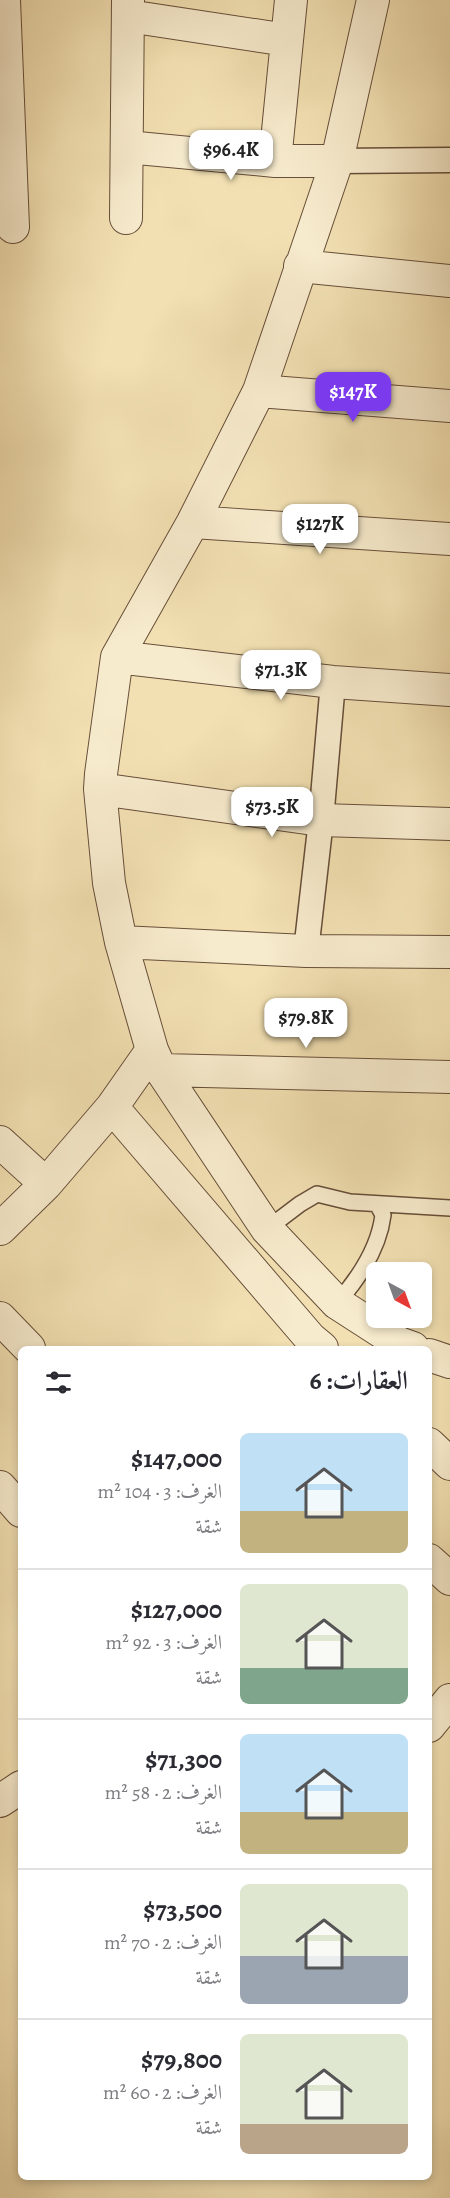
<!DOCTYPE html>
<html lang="ar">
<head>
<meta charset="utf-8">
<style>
  body { margin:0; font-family:Alegreya,Amiri,serif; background:#f2f2f3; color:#2b2b33; direction:rtl; height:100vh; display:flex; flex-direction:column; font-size:22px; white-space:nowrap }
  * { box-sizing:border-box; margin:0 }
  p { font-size:20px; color:#7c7c81 }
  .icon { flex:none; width:33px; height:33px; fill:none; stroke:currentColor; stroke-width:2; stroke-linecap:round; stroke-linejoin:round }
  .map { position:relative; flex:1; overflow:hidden; direction:ltr }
  .drawer { position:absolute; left:18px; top:1346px; width:414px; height:834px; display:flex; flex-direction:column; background:#fff; border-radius:9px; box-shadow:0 3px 9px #0003; direction:rtl }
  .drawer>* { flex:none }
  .needle { width:39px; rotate:139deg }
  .fabs { position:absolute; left:366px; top:1262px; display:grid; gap:12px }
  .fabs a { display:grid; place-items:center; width:66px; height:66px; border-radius:9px; background:#fff; box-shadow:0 3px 9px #0003; font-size:30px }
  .price { position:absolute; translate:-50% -51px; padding:0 14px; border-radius:12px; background:#fff; color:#222; font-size:20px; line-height:39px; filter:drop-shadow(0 2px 3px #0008) }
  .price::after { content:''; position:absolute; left:50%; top:36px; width:18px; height:14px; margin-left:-9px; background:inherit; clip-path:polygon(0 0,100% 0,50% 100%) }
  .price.on { background:#7c3aed; color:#fff }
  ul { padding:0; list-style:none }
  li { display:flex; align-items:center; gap:18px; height:150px; padding:0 24px }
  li+li { border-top:2px solid #e1e1e2 }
  li span { display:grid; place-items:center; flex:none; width:168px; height:120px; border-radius:9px; color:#555 }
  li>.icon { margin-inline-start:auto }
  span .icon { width:72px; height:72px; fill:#fffc; stroke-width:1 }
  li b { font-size:26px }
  h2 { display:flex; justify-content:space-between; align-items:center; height:72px; padding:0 24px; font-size:26px }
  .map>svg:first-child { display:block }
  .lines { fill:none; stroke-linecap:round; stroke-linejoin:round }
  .service-casing { stroke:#674e39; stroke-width:18 }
  .pedestrian-casing { stroke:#674e39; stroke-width:27 }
  .minor-casing { stroke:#674e39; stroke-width:34 }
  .service { stroke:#f7ebcd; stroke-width:15 }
  .pedestrian { stroke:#f7ebcd; stroke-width:24 }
  .minor { stroke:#f7ebcd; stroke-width:32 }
</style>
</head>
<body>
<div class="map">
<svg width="450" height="2198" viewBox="0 0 450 2198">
  <rect width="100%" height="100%" fill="#f2e0b2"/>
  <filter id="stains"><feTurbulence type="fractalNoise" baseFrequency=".00333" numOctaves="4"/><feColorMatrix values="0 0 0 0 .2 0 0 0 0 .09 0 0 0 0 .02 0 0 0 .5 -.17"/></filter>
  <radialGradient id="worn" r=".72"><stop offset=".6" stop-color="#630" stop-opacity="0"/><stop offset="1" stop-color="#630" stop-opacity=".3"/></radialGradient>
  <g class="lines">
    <defs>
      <path id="service" d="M267 1229 300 1204 317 1194 350 1202 450 1208
        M337 1303C359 1278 379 1248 383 1215L377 1204"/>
      <path id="pedestrian" d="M337 161 450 160
        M306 951 321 820 333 682"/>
      <path id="minor" d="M4 0 13 227
        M373 0 337 161 259 391 193 522 117 657 101 774 100 789 109 883 121 942 152 1050 161 1070 267 1229 337 1303 399 1343 413 1348
        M128 16 287 40
        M127 147 275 161H337
        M275 161 291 0
        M126 218 128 0
        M300 266 450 281
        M259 391 450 406
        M193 522 450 539
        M117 657 333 682 450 690
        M100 789 321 820 450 824
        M121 942 306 951 450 952
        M161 1070 450 1077
        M112 1107 310 1338 322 1348
        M0 1142 46 1184
        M0 1229 46 1184 112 1107 152 1050
        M0 1318 29 1348
        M429 1355 450 1362
        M429 1444 450 1464
        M0 1487 21 1511
        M429 1560 450 1579
        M429 1726 450 1700
        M0 1801 21 1787"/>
    </defs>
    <!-- service casing -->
    <use href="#service" class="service-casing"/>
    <!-- pedestrian casing -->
    <use href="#pedestrian" class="pedestrian-casing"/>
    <!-- minor casing -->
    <use href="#minor" class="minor-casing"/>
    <!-- service -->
    <use href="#service" class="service"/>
    <!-- pedestrian -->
    <use href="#pedestrian" class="pedestrian"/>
    <!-- minor -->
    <use href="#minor" class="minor"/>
  </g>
  <rect width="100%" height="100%" filter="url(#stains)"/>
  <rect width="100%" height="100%" fill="url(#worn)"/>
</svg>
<div class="fabs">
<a><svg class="needle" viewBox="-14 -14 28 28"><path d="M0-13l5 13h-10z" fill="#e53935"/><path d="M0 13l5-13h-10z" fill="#7c7c81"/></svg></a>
</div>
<b class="price" style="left:231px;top:181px">$96.4K</b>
<b class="price on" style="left:353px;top:423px">$147K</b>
<b class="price" style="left:320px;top:555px">$127K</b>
<b class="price" style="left:281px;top:701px">$71.3K</b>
<b class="price" style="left:272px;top:838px">$73.5K</b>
<b class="price" style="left:306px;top:1049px">$79.8K</b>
<section class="drawer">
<h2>العقارات: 6<svg class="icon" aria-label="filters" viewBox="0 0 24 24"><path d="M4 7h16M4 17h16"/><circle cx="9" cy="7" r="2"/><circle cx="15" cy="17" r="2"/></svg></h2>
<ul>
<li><span style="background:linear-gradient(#bfe0f5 65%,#c2b280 0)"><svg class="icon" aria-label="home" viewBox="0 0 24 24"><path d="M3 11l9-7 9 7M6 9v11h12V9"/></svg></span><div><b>$147,000</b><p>الغرف: 3 · 104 m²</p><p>شقة</p></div></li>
<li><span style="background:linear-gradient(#dfe7d0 70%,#7fa58c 0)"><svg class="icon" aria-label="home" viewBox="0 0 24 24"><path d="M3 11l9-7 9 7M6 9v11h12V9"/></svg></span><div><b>$127,000</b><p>الغرف: 3 · 92 m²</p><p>شقة</p></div></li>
<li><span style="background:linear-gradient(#bfe0f5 65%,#c2b280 0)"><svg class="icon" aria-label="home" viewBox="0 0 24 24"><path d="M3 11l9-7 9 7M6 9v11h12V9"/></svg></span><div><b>$71,300</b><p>الغرف: 2 · 58 m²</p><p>شقة</p></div></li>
<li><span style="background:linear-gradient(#dfe7d0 60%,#9aa5b1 0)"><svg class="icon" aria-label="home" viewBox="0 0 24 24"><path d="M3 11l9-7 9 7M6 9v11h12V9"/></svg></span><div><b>$73,500</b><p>الغرف: 2 · 70 m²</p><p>شقة</p></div></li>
<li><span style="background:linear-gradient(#dfe7d0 75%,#b9a48a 0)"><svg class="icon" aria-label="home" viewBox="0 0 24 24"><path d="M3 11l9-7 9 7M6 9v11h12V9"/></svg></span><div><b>$79,800</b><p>الغرف: 2 · 60 m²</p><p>شقة</p></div></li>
</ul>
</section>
</div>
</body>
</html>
